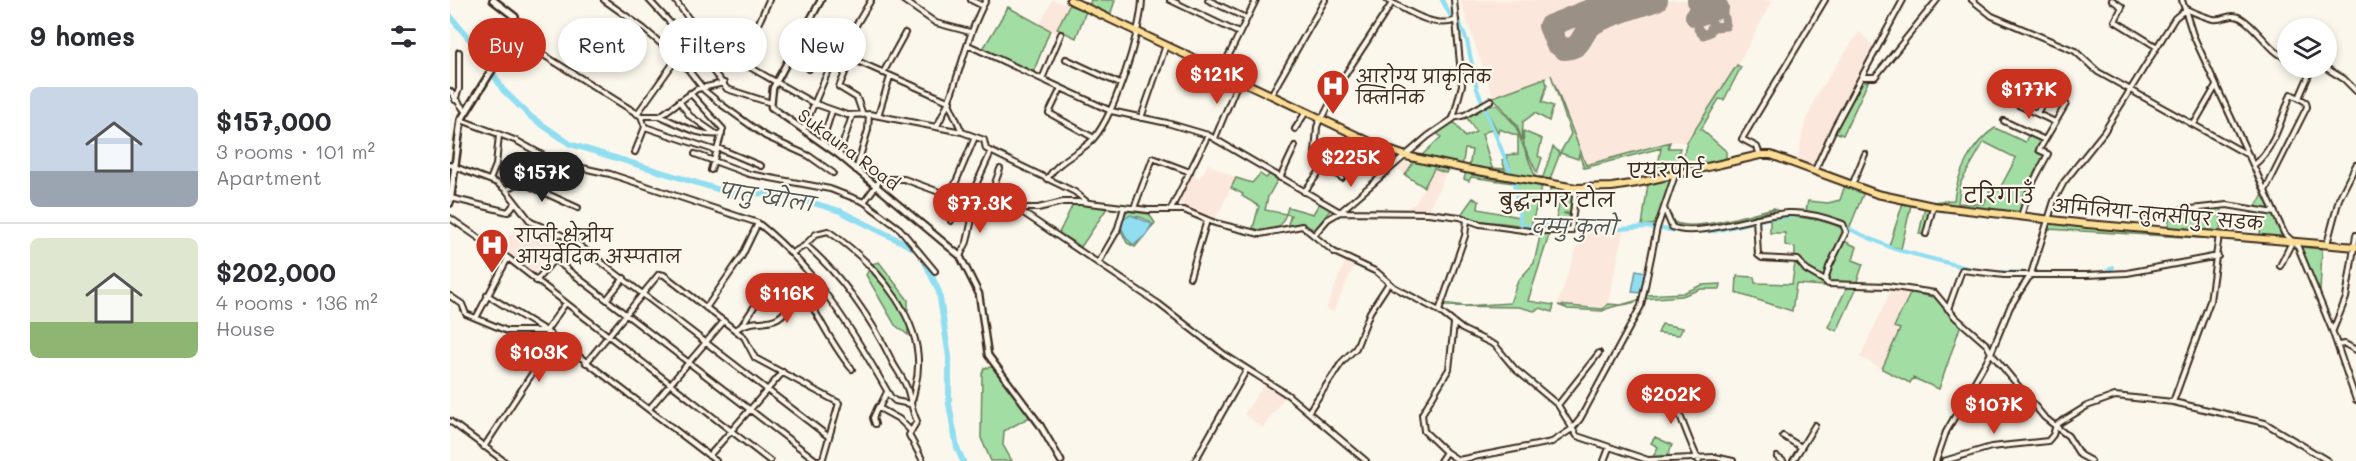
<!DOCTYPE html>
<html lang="en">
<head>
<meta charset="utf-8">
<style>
  body { margin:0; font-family:Mali,"Playpen Sans Deva",sans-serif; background:#f2f2f3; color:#2b2b33; height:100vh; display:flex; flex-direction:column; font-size:22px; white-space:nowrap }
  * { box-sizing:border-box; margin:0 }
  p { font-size:20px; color:#7c7c81 }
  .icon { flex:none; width:33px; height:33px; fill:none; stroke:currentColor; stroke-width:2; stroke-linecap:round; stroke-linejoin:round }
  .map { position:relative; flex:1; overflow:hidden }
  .drawer { display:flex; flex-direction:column; background:#fff; width:450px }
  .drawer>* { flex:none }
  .top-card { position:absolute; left:18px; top:18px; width:570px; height:54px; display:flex; gap:12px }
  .fabs { position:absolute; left:1827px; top:18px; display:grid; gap:12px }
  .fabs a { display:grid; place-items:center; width:60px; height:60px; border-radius:50%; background:#fff; box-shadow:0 3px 9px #0003; font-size:30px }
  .price { position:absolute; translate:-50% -51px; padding:0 14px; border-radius:21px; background:#c8321e; color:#fff; font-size:20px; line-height:39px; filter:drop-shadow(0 2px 3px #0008) }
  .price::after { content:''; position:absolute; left:50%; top:36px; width:18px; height:14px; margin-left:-9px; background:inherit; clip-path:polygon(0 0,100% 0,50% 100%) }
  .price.selected { background:#222; color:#fff }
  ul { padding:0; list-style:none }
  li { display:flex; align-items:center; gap:18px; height:150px; padding:0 30px }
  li+li { border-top:2px solid #e1e1e2 }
  li span { display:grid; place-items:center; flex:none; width:168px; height:120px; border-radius:9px; color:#555 }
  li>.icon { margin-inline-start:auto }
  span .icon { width:72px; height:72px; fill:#fffc; stroke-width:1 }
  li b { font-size:26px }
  h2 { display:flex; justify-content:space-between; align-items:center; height:72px; padding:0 30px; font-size:26px }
  .tag { padding:0 21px; border-radius:27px; background:#fff; box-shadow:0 3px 9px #0003; font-size:21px; line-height:54px }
  .tag.selected { background:#c8321e; color:#fff }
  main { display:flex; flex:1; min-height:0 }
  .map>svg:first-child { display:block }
  .built { fill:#fce7dc }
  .green { fill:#a2dda4; stroke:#6e8461; stroke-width:1.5; fill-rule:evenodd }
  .water { fill:#91def1; stroke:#6f969d; stroke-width:1.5 }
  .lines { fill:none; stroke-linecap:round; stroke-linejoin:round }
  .canal { stroke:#91def1; stroke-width:4 }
  .river { stroke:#91def1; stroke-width:6 }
  .taxiway { stroke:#9b9085; stroke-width:9 }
  .runway { stroke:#9b9085; stroke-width:22 }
  .minor-casing { stroke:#3b2a1e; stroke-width:8 }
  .tertiary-casing { stroke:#3b2a1e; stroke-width:9 }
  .secondary-casing { stroke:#3b2a1e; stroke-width:10 }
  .primary-casing { stroke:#3b2a1e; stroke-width:10 }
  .minor { stroke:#fbf7ec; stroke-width:4 }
  .tertiary { stroke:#fbf7ec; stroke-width:4.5 }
  .secondary { stroke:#fbf7ec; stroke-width:5 }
  .primary { stroke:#fdde96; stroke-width:6 }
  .labels { text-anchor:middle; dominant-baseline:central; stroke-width:4.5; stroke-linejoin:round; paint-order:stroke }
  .poi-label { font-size:18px; fill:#3b2a1e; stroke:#fbf7ec; text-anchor:start }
  .street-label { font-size:18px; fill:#3b2a1e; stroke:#fbf7ec }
  .neighbourhood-label { font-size:20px; fill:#3b2a1e; stroke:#fbf7ec }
  .water-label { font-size:20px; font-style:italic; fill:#505753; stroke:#fbf7ec }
  .quarter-label { font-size:21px; fill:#3b2a1e; stroke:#fbf7ec }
</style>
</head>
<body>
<main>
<section class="drawer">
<h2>9 homes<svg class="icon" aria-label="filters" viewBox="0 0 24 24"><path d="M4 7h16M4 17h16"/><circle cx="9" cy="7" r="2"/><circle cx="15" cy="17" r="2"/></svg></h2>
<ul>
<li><span style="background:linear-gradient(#c9d6e8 70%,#9aa5b1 0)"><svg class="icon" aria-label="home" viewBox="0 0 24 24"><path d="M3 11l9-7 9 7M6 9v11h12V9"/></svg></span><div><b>$157,000</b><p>3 rooms · 101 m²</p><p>Apartment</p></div></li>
<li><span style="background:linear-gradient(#dfe7d0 70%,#8fb573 0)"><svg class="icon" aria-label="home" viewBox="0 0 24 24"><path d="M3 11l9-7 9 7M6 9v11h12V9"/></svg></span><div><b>$202,000</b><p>4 rooms · 136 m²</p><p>House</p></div></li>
</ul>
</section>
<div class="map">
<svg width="1906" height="461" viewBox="0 0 1906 461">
  <rect width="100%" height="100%" fill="#fbf7ec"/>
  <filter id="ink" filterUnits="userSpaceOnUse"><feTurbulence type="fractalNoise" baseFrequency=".0167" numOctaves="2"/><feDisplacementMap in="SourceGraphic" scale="12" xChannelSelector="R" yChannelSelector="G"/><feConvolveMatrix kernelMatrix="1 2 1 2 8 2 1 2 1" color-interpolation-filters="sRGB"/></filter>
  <g filter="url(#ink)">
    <!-- built -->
    <path class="built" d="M602 0 619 5 605 33 590 25Z
      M1010 0H1323L1279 81 1237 142H1220L1136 165 1101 76 1043 97Z
      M1409 32 1426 48 1365 167 1347 162 1354 127 1367 94Z
      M955 162 982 172 984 169 996 173 978 212 960 213V205L965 204 974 187 947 169Z
      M758 164 786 178 765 220 735 208 729 201 742 174 750 178Z
      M74 219 110 245 84 276 47 248Z
      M1134 226 1174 230 1158 304 1154 309 1143 306 1118 307 1108 303Z
      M895 262 904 266 883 312 876 309Z
      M1442 288 1461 292 1445 327 1450 329 1432 369 1410 357Z
      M815 384 835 396 813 428 794 414Z"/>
    <!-- green -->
    <path class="green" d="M641 0H665L660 16 639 5Z
      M619 5 636 11 626 38 607 29Z
      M558 7 600 30 583 73 533 49Z
      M1287 65 1291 67 1274 100 1269 99 1251 129 1276 151V159L1229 171 1237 142Z
      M1101 75 1136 165 1220 142 1218 148H1230L1223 173 1206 178 1211 148 1134 168 1129 154 1128 159 1110 153 1100 179 1123 186 1090 182 1089 177H1093L1103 147 1110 153 1121 134Z
      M1095 78 1097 85 1092 102 1103 106 1099 121 1085 113 1073 122 1072 141 1067 125 1043 97Z
      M1413 81 1418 82 1393 135 1385 132Z
      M1038 105H1047L1065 125 1087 181 1063 176 1056 155 1068 154V136L1049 129 1048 133 1035 107Z
      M1033 106 1043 128 1032 134 1042 168 1055 169 1052 160 1055 159 1060 176 1019 168 1022 150 1015 149 1012 167 969 158 991 137 986 132 1004 122 1015 137 1026 132 1016 116Z
      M1545 128 1575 142 1579 134 1592 140 1587 150 1595 155 1578 188 1570 214 1473 203 1446 196 1481 202 1504 200C1507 173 1522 143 1545 128ZM1534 142 1566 158 1549 190 1541 187 1534 204 1508 203 1511 182Z
      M1073 131 1092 139 1088 156 1092 158 1087 173 1074 146Z
      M964 161 998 168 996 173 984 169 974 187 955 175Z
      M1016 172 1063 180V183L1021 177 1019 181 1014 179Z
      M821 173 828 179 818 197 815 210 836 214 838 207 863 214 870 202 881 209 865 230 851 223 837 227 841 215 836 214 830 227 816 232 803 228 809 206 792 196 793 194 781 188 786 178 802 183 810 174 816 178Z
      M1221 179 1207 224 1192 226 1198 184Z
      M1064 181 1092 186 1081 227 1071 225Z
      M1395 185 1414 192 1399 229 1381 218 1356 211 1358 201 1378 203 1390 200Z
      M1101 188 1124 190 1122 213H1113L1122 216 1121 226 1105 224 1111 195 1099 194Z
      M1814 193 1837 240 1810 238 1811 217 1800 215Z
      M1023 198 1029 201 1028 209 1069 217 1070 225 1074 227 1121 228 1120 230C1094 230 1077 226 1053 223 1037 222 1026 221 1010 216Z
      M1453 203 1461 205 1451 249 1439 246Z
      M623 204 657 208 631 247 609 233Z
      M1772 206 1770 234 1718 229 1720 211 1744 212Z
      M1475 207 1481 208 1474 235 1469 234Z
      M1324 208 1326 209 1274 224 1227 227 1217 215H1221L1224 222C1245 233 1300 213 1324 208Z
      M676 211 699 214 705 223 685 247 677 243 669 226 682 244 696 235 702 224C692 215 683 214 671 220Z
      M1336 216C1357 217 1375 220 1394 229L1377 267 1374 279 1359 271 1349 258H1345V247L1335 245V233H1320V219Z
      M1599 222 1766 237V239L1598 229Z
      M1091 232H1100L1078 301 1104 305 1102 312 1091 308 1084 311 1069 307 992 306 993 303 1015 306 1060 303 1068 281 1084 263Z
      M1394 241 1407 247 1403 260 1413 264 1406 284 1379 282 1376 280Z
      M1850 247 1872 249 1870 293Z
      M429 262 458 300V335L445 325 416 275 422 264Z
      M1345 263 1376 286 1346 284 1342 311 1286 293 1287 276 1304 277 1305 283 1342 284Z
      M1201 264 1197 295 1233 293 1252 285 1271 284 1270 289H1251L1232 296 1194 299Z
      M1397 287H1407L1387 331 1378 327Z
      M1461 292 1487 298 1500 316 1511 324 1489 389 1463 378 1460 383 1432 369 1450 329 1444 327Z
      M1192 299C1180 307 1164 303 1153 311L1118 309 1108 305 1153 309 1158 304 1171 305Z
      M1212 324 1233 328 1229 335 1208 333Z
      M542 367 580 417 554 431 553 445 562 461H541L531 438 532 374 534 368Z
      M1205 437 1222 445 1218 456 1203 457 1208 447 1201 443Z"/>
    <!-- water -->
    <path class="water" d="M681 215 702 224 696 235 684 245 677 239 670 225 671 220Z
      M1186 270 1196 272 1192 293 1182 292Z"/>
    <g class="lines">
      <!-- canal -->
      <path class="canal" d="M992 0 1000 15 1008 19 1017 41 1027 89 1063 178 1071 225 1081 227 1096 225 1112 227 1133 225 1170 229 1197 227 1235 232 1265 231 1319 218 1355 215 1381 221 1444 249 1525 270
        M1544 272 1594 273
        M1655 272 1663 267
        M1631 273H1648"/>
      <!-- river -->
      <path class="river" d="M0 16 30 52 53 90 81 117 120 144 283 194 318 193 360 202 390 211 470 251 489 292 499 357V404L507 448 513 461"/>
      <!-- taxiway -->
      <path class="taxiway" d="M1252 0 1264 27 1276 26 1275 18
        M1248 29 1253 35 1260 32 1262 25"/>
      <!-- runway -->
      <path class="runway" d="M1165 0 1099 26 1106 43 1114 49C1133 49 1130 35 1141 26 1149 18 1194 5 1207 0
        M1248 0 1250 10 1246 16 1268 8 1260 6 1257 0"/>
      <defs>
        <path id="minor" d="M154 0 193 28 233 63 255 91 272 105 315 136 359 156 383 173
          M199 0 225 28 242 56 262 70 277 89 321 103
          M225 0 239 19 282 57 363 103 397 115 419 114 512 132
          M453 0 486 23 520 32
          M521 0 533 6
          M720 0 789 33
          M758 0 796 18
          M937 0C955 9 985 30 1006 20
          M1522 0 1542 16 1625 51 1648 72 1800 156
          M1662 0 1672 7 1665 21 1707 47
          M1732 0 1743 35 1815 191 1834 233 1848 247 1882 330 1906 400
          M306 29 319 0
          M352 32 389 53 500 102
          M65 37 191 116 195 127 185 152
          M518 45 661 111 717 123 758 135 890 212 978 213 1010 217 1030 224 1080 231H1121L1126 188
          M401 59 389 87 407 98 413 115
          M616 59 670 84
          M1876 68 1894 79 1906 91
          M359 69 373 44
          M771 71 806 0
          M433 73 455 33
          M1414 77H1425L1487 0
          M592 79 611 34
          M1576 84 1597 96 1587 113
          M611 88 599 113 644 138
          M0 91 15 111
          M240 93 273 129 261 170
          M821 95 875 0
          M5 100 9 89V52
          M229 101 240 116 266 134
          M1562 102 1605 122
          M499 103 512 132 534 140 536 149 625 192 638 203
          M187 114 227 58
          M191 116H210L247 89 274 83
          M210 116C231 125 249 137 272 134
          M428 116 440 77
          M691 118 716 45
          M1003 118 1015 115 1041 100
          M872 119 893 78 942 3
          M11 120 67 141 105 162 160 174 308 223C366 269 404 332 440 396L445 401 460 404C464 398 464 393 465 387 482 325 426 264 378 231L366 234 355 245
          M1554 121 1595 140
          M1744 124 1766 86
          M487 126C509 86 514 40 536 0
          M195 127 267 151
          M845 129 856 112
          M353 130 376 76 421 0
          M765 138 789 80
          M372 142 382 111
          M268 148 311 166
          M865 153 867 127 870 119
          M245 154 299 174 380 189 414 202
          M389 155 402 116
          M1310 155 1307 147 1292 139 1375 0
          M0 165 47 183 56 190 81 222 121 239 379 437
          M1804 165C1824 150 1832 117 1841 94L1849 98
          M406 170 418 130 419 114
          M1365 170 1384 128 1453 0
          M830 178 845 146
          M597 179C608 161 624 156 639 143 663 123 691 31 692 0
          M40 180 46 165 49 135
          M1402 185 1415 154
          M56 190 71 182 128 208
          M1815 191 1857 107 1856 102 1849 98 1862 68
          M854 192 874 166 892 178
          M500 196 525 137
          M1 198 58 212 65 203
          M519 200 541 152
          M538 203 550 169
          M566 208H588L613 202H631L698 210H734L765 223 810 234 852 226 884 252 927 272 944 287 989 311 1012 329 1045 345 1065 369 1108 405 1127 436 1198 460 1265 457 1283 461
          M684 208 703 158 740 172
          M1214 208 1222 227C1246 239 1308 214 1338 213 1357 212 1375 217 1393 224L1396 232 1379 267 1375 281 1378 284 1437 286 1485 293 1505 317 1537 345 1541 353 1594 417 1618 436 1630 455 1641 461
          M721 209 758 135
          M1696 214 1777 205 1825 213
          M1571 216 1580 188 1598 154 1589 150 1616 104
          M0 218 58 258 320 461
          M1306 218 1308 255 1312 258 1348 260 1356 270 1375 281
          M501 221 511 198
          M1476 234 1483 207
          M864 235 878 219 890 212 978 136 1003 119 1012 85 1004 0
          M1877 244 1889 199 1906 165
          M342 253 356 245C394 278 421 318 443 363 448 372 455 381 458 391 461 402 462 411 467 421L459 435 473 461
          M510 256 517 242 526 201
          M105 260 367 461
          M649 262 667 231 674 207
          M1830 266 1842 242
          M485 271 450 229 414 202 431 179H454L500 196 566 208 709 304 775 355 838 395 916 461
          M740 277 757 220
          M86 281 121 239
          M353 292C370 317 382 346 402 369
          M37 295 96 331 266 461
          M0 296 12 304 16 314 57 331H95
          M157 299 174 278
          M256 308 292 256 308 223
          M1498 309 1512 270 1554 275H1637L1677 273 1768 256
          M989 311 1015 236 1017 220
          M26 318 58 258
          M292 325 304 307
          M285 330C307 313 329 335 343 297L368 283
          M1883 330 1896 298 1906 235
          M1888 345 1895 344 1906 350
          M136 363 209 274 214 275 294 337 305 358 389 403 373 458 368 461
          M1216 383C1229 408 1236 435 1249 461
          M437 392 429 408 449 419 461 431
          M1723 402 1760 301 1769 235
          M1108 405 1149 353
          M199 409 274 321
          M859 411 892 362 906 348 920 312 939 283
          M0 421 54 461
          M425 424 423 418 428 407
          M1333 436 1351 447
          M34 447 93 357 99 342 96 331 115 304
          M996 452 1008 460
          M259 456 333 372
          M1327 457 1333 461
          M1008 460 1102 442 1122 429 1130 419 1191 306 1207 228 1225 175
          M745 461 797 369
          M990 461 996 452 974 431 972 414 999 369 1004 324
          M1154 461 1159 448
          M1343 461 1365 425
          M1486 461 1496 432 1541 353 1560 307 1581 274 1604 201 1614 182 1654 132 1725 18 1736 9C1745 13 1754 17 1763 19 1773 21 1781 12 1791 18 1807 27 1822 55 1838 58
          M1494 461 1541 447 1598 441 1603 435 1606 425 1637 406 1665 396 1723 402 1815 423 1878 461"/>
        <path id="tertiary" d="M371 0 323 88 321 107 389 155 510 256 529 294 538 355 590 425 611 461"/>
        <path id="secondary" d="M0 203 11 120 68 28 65 17 43 0"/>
        <path id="primary" d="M620 0 933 148 956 156 1016 169 1126 188 1162 187 1187 183 1310 155H1321L1427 194 1483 206 1637 224 1906 247"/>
      </defs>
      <!-- minor casing -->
      <use href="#minor" class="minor-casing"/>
      <!-- tertiary casing -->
      <use href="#tertiary" class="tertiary-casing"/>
      <!-- secondary casing -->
      <use href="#secondary" class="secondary-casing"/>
      <!-- primary casing -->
      <use href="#primary" class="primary-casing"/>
      <!-- minor -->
      <use href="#minor" class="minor"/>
      <!-- tertiary -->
      <use href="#tertiary" class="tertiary"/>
      <!-- secondary -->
      <use href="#secondary" class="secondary"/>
      <!-- primary -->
      <use href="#primary" class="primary"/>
    </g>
  </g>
  <!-- icons -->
  <defs>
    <symbol id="hospital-pin" viewBox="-11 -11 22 30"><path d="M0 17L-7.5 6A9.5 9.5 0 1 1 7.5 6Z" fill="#c8321e" stroke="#fbf7ec"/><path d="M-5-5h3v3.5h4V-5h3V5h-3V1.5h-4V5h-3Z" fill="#fff"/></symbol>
  </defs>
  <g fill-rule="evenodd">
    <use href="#hospital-pin" x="864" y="67" width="38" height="52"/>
    <use href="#hospital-pin" x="23" y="226" width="38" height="52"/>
  </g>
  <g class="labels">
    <!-- poi labels -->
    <g class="poi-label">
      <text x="906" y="76">आरोग्य प्राकृतिक<tspan x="906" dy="21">क्लिनिक</tspan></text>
      <text x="65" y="235">राप्ती क्षेत्रीय<tspan x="65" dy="21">आयुर्वेदिक अस्पताल</tspan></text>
    </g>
    <!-- street labels -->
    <g class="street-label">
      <text transform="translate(399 149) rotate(37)">Sukaura Road</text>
      <text transform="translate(1708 214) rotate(5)">अमिलिया-तुलसीपुर सडक</text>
    </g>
    <!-- neighbourhood labels -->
    <g class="neighbourhood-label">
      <text x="1216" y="170">एयरपोर्ट</text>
      <text x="1107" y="199">बुद्धनगर टोल</text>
    </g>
    <!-- water labels -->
    <g class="water-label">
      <text transform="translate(316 196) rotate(9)">पातु खोला</text>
      <text transform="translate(1124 226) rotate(1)">दम्मु कुलो</text>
    </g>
    <!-- quarter labels -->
    <g class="quarter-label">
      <text x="1549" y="194">टरिगाउँ</text>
    </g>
  </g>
</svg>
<div class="fabs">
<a><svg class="icon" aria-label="layers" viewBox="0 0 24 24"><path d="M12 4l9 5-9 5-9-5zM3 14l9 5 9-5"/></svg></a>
</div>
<b class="price" style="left:767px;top:105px">$121K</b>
<b class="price" style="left:1579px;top:120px">$177K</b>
<b class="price" style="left:901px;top:188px">$225K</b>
<b class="price selected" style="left:92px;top:203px">$157K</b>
<b class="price" style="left:530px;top:234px">$77.3K</b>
<b class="price" style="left:337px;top:324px">$116K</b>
<b class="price" style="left:89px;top:383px">$103K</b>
<b class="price" style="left:1221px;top:425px">$202K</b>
<b class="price" style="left:1544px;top:435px">$107K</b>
<div class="top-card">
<a class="tag selected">Buy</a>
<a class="tag">Rent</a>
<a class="tag">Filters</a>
<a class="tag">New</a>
</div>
</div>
</main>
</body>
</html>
